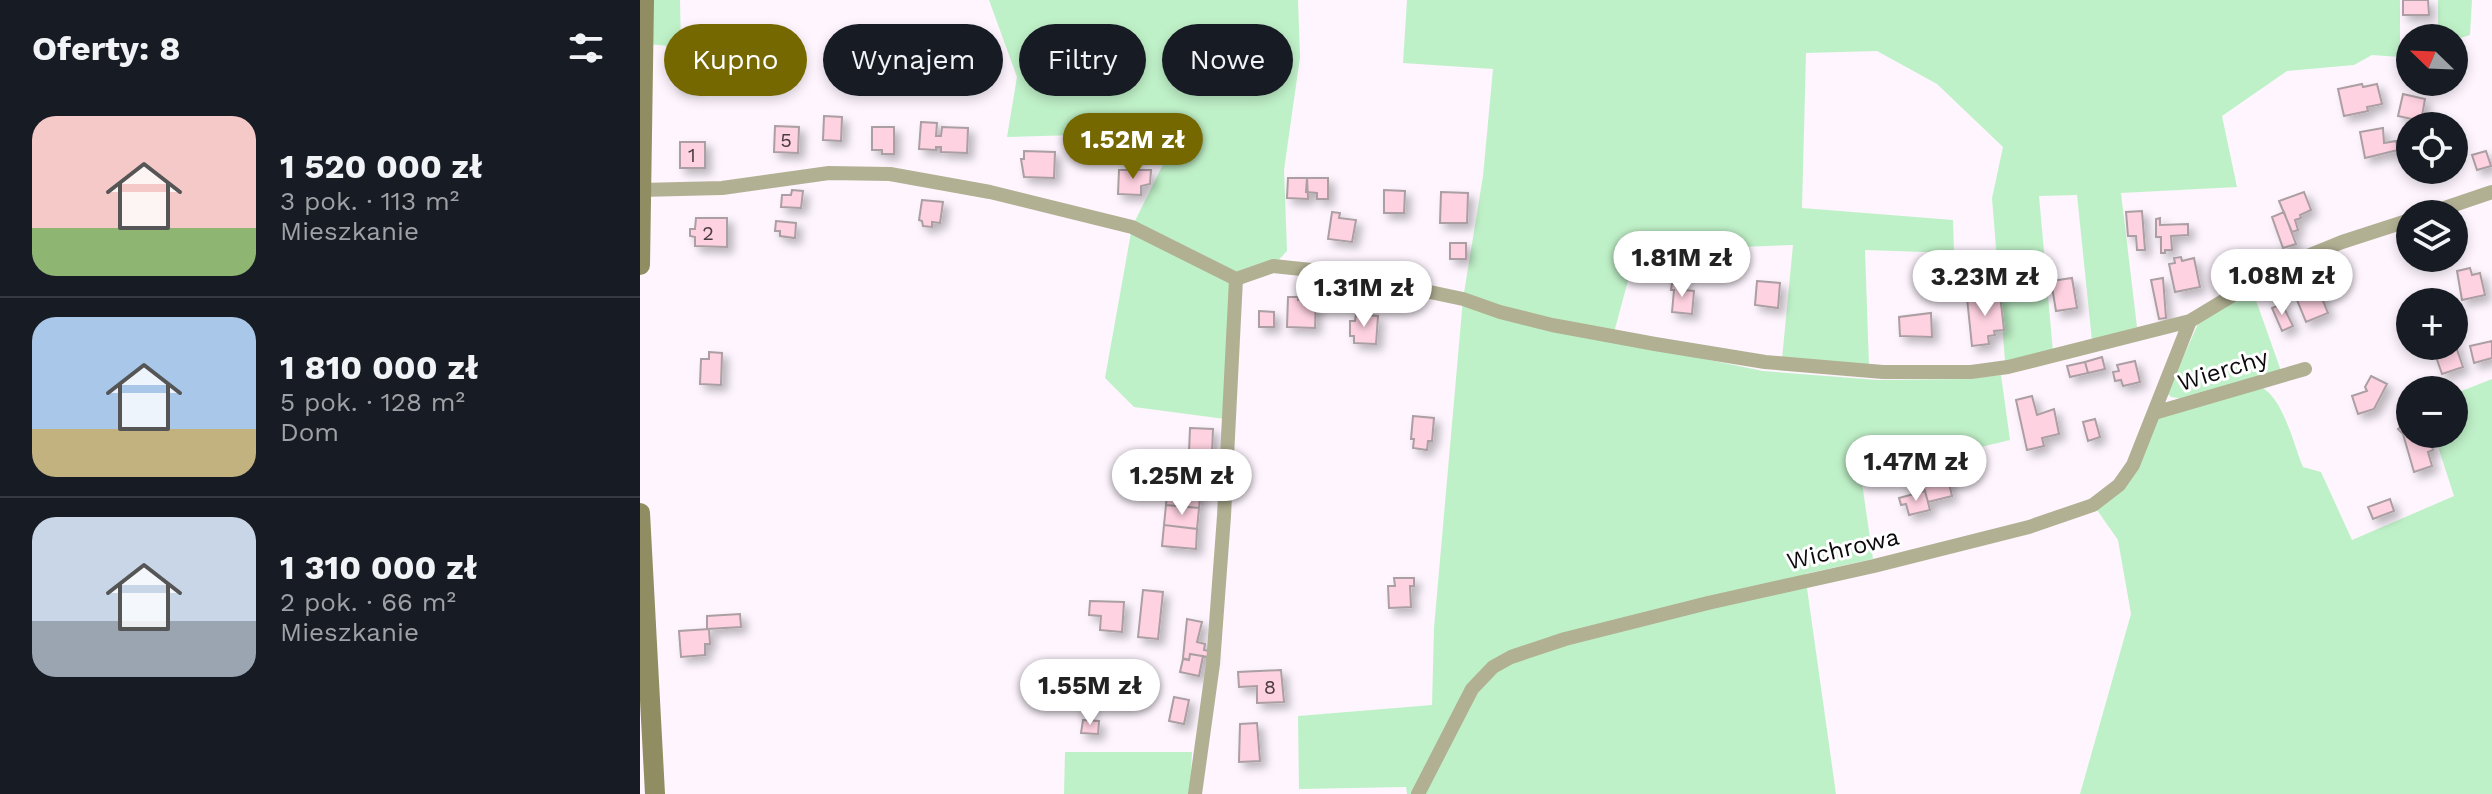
<!DOCTYPE html>
<html lang="pl">
<head>
<meta charset="utf-8">
<style>
  body { margin:0; font-family:"Work Sans",sans-serif; background:#20242c; color:#f1f3f6; height:100vh; display:flex; flex-direction:column; font-size:30px; white-space:nowrap }
  * { box-sizing:border-box; margin:0 }
  p { font-size:26px; color:#9ea1a6 }
  .icon { flex:none; width:44px; height:44px; fill:none; stroke:currentColor; stroke-width:2; stroke-linecap:round; stroke-linejoin:round }
  .map { position:relative; flex:1; overflow:hidden }
  .drawer { display:flex; flex-direction:column; background:#171b24; width:640px }
  .drawer>* { flex:none }
  .top-card { position:absolute; left:24px; top:24px; width:760px; height:72px; display:flex; gap:16px }
  .needle { width:52px; rotate:293deg }
  .tools { position:absolute; left:1756px; top:24px; display:grid; gap:16px }
  .tools a { display:grid; place-items:center; width:72px; height:72px; border-radius:50%; background:#171b24; box-shadow:0 4px 12px #0003; font-size:40px }
  .price { position:absolute; translate:-50% -68px; padding:0 18px; border-radius:28px; background:#fff; color:#222; font-size:26px; line-height:52px; filter:drop-shadow(0 2px 4px #0008) }
  .price::after { content:''; position:absolute; left:50%; top:48px; width:24px; height:18px; margin-left:-12px; background:inherit; clip-path:polygon(0 0,100% 0,50% 100%) }
  .price.on { background:#766800; color:#fff }
  ul { padding:0; list-style:none }
  li { display:flex; align-items:center; gap:24px; height:200px; padding:0 32px }
  li+li { border-top:2px solid #363941 }
  li span { display:grid; place-items:center; flex:none; width:224px; height:160px; border-radius:24px; color:#555 }
  li>.icon { margin-inline-start:auto }
  span .icon { width:96px; height:96px; fill:#fffc; stroke-width:1 }
  li b { font-size:34px }
  h2 { display:flex; justify-content:space-between; align-items:center; height:96px; padding:0 32px; font-size:34px }
  .chip { padding:0 28px; border-radius:36px; background:#171b24; box-shadow:0 4px 12px #0003; font-size:28px; line-height:72px }
  .chip.on { background:#766800; color:#fff }
  main { display:flex; flex:1; min-height:0 }
  .map>svg:first-child { display:block }
  .green { fill:#bff1c8 }
  .building { fill:#ffd2e1; stroke:#ab9fa3; stroke-width:2; filter:url(#shadow) }
  .lines { fill:none; stroke-linecap:round; stroke-linejoin:round }
  .street { stroke:#b1b093; stroke-width:14 }
  .secondary { stroke:#8f8d61; stroke-width:20 }
  .labels { text-anchor:middle; dominant-baseline:central; stroke-width:6; stroke-linejoin:round; paint-order:stroke }
  .number-label { font-size:20px; fill:#4a3c42 }
  .street-label { font-size:24px; fill:#0d0a0d; stroke:#fff }
</style>
</head>
<body>
<main>
<section class="drawer">
<h2>Oferty: 8<svg class="icon" aria-label="filters" viewBox="0 0 24 24"><path d="M4 7h16M4 17h16"/><circle cx="9" cy="7" r="2"/><circle cx="15" cy="17" r="2"/></svg></h2>
<ul>
<li><span style="background:linear-gradient(#f6c9c9 70%,#8fb573 0)"><svg class="icon" aria-label="home" viewBox="0 0 24 24"><path d="M3 11l9-7 9 7M6 9v11h12V9"/></svg></span><div><b>1 520 000 zł</b><p>3 pok. · 113 m²</p><p>Mieszkanie</p></div></li>
<li><span style="background:linear-gradient(#a9c7e8 70%,#c2b280 0)"><svg class="icon" aria-label="home" viewBox="0 0 24 24"><path d="M3 11l9-7 9 7M6 9v11h12V9"/></svg></span><div><b>1 810 000 zł</b><p>5 pok. · 128 m²</p><p>Dom</p></div></li>
<li><span style="background:linear-gradient(#c9d6e8 65%,#9aa5b1 0)"><svg class="icon" aria-label="home" viewBox="0 0 24 24"><path d="M3 11l9-7 9 7M6 9v11h12V9"/></svg></span><div><b>1 310 000 zł</b><p>2 pok. · 66 m²</p><p>Mieszkanie</p></div></li>
</ul>
</section>
<div class="map">
<svg width="1852" height="794" viewBox="0 0 1852 794">
  <defs>
    <filter id="shadow"><feDropShadow dx="5.5" dy="5.5" stdDeviation="4" flood-color="#0004"/></filter>
  </defs>
  <rect width="100%" height="100%" fill="#fef5fe"/>
  <!-- green -->
  <path class="green" d="M7 0H40L41 47 6 44Z
    M349 0H658L660 57 644 170 647 251 633 266 596 279 585 419 494 407 465 378 492 227 539 132 367 137 377 77Z
    M767 0H1760V57L1732 55 1714 65 1647 71 1582 116 1597 187 1481 193 1497 327 1452 341 1437 195 1399 196 1413 352 1365 361 1352 198 1363 147 1297 84 1237 51 1166 53 1162 208 1313 220 1314 253 1225 250 1229 366 1142 359 1153 245 1075 248 999 240 972 340 1123 371 1238 380 1329 379 1361 375 1370 440 1221 476 1233 559 1165 574 1196 794H767L766 787 659 789 658 716 792 705 794 628 823 299 843 176 853 69 763 63Z
    M1798 0H1832L1830 35 1814 40V38H1798Z
    M1612 289 1641 371 1544 399 1531 397 1527 393 1558 324Z
    M1852 379V794H1440L1491 614 1478 540 1457 510 1487 485 1514 413 1619 386C1643 396 1653 443 1663 467L1681 472 1712 540 1814 496 1794 434H1814V394Z
    M425 752H552L550 794H424Z"/>
  <!-- building -->
  <path class="building" d="M1763 0H1788L1789 15H1763Z
    M38 73H57V85H38Z
    M1722 84 1723 87 1737 84 1742 104 1727 107 1728 111 1704 116 1698 89Z
    M1763 94 1785 99 1781 121 1758 116Z
    M184 116 202 117 201 141 183 140Z
    M281 122 297 123 296 136H301L302 127 328 128 327 153 301 152V147H296V150L279 149Z
    M135 126 159 127 158 153 134 152Z
    M232 127H254V154H242V150H232Z
    M1743 128 1744 143 1756 141 1758 150 1725 158 1720 132Z
    M40 142H65V168H40Z
    M384 151 415 152 414 178 384 177 381 159H384Z
    M1846 151 1851 166 1837 170 1832 155Z
    M479 170H511L510 184 501 186V195L478 194Z
    M648 178H667L668 199 647 198Z
    M667 178H688V199H677V193L666 192Z
    M152 190 163 191 161 208 141 207 142 195H151Z
    M744 190 765 191 764 213H744Z
    M801 192 828 193 827 223H800Z
    M1664 192 1671 210 1660 215 1661 218 1655 220 1658 230 1652 232 1639 201Z
    M282 200 303 202 300 223 292 222V227L283 226 282 221 279 220Z
    M1502 211 1505 250H1497L1496 236H1488L1486 212Z
    M692 212 700 213 699 218 716 220 712 242 688 239Z
    M1644 212 1656 244 1643 248 1632 217Z
    M56 218H87V247L55 246V237L50 236V229H55Z
    M1520 218V225L1548 224V235L1531 236 1532 250H1525V253H1521V237H1516V219Z
    M136 221 156 223 155 238 140 236V231H135Z
    M810 243H826V259H810Z
    M1541 257 1542 261 1554 258 1560 287 1535 292 1529 264 1535 263 1534 258Z
    M1830 268 1832 275 1840 273 1845 295 1822 300 1817 271Z
    M1432 278 1437 308 1416 311 1411 281Z
    M1523 278 1526 318 1519 319 1511 280Z
    M1117 281 1140 283 1138 308 1115 305Z
    M1032 283 1045 285V290L1054 291 1052 314 1032 312 1034 290H1031Z
    M1668 291 1670 295 1679 291 1688 313 1666 322 1657 300Z
    M1360 295 1364 330 1354 331 1355 335 1348 336 1349 344 1332 346 1327 298Z
    M648 297H658V300L676 298 675 328 647 327Z
    M1642 304 1653 326 1642 331 1632 308Z
    M619 311 634 312V327H619Z
    M1291 313 1292 337 1260 336 1259 317Z
    M716 314 738 316 736 344 714 343V336H710V321H715Z
    M1852 341V358L1834 363 1830 346Z
    M1815 344 1823 367 1802 374 1794 351Z
    M69 352 82 353 81 385 60 384 61 359H69Z
    M1462 357 1465 369 1448 373 1445 362Z
    M1495 361 1500 382 1483 386 1481 380 1475 381 1473 372 1479 371 1477 365Z
    M1445 362 1448 373 1430 377 1427 366Z
    M1731 376 1747 384 1734 409 1718 414 1712 396 1727 391 1725 387Z
    M1392 396 1397 415 1414 409 1419 434 1402 438 1404 446 1387 450 1376 400Z
    M773 416 794 418 792 441H788L787 450 773 448 774 439H771Z
    M1455 419 1460 437 1448 441 1443 422Z
    M1764 424H1770V434H1788L1793 450 1788 452 1792 466 1774 472 1763 434 1758 429Z
    M550 428 573 429 572 453H549Z
    M1305 466 1312 496 1288 502 1282 481 1288 480 1286 475 1293 473 1292 469Z
    M528 484 561 487 559 508 526 505Z
    M1285 491 1290 510 1269 515 1266 504 1261 505 1259 498Z
    M1750 499 1754 511 1733 519 1728 507Z
    M526 505 559 508 557 529 524 525Z
    M524 525 557 529 556 549 522 546Z
    M754 578H774V586H770L771 607 749 608 748 586H755Z
    M503 590 523 592 518 639 498 637Z
    M450 601 484 602 482 632 460 630 461 616 449 615Z
    M100 614 101 627 67 629V616Z
    M547 619 562 622 557 642 565 644 564 650 569 651 568 657 550 654 549 660 543 658Z
    M69 629 70 644H65V655L41 657 39 631Z
    M550 654 563 656 559 676 540 672 543 659 549 660Z
    M641 670 644 702 617 703V686L599 687 598 672Z
    M469 680 484 683 482 699 467 697Z
    M534 697 549 700 544 724 529 721Z
    M443 720 459 721 458 734 441 733Z
    M617 723 620 761 599 762 600 724Z"/>
  <g class="lines">
    <!-- street -->
    <path class="street" d="M0 190 82 188 189 173 250 174 350 192 492 227 596 279 633 266 700 273 823 299 860 312 912 325 1015 344 1125 362 1243 372H1331L1368 367 1550 321
      M1787 214 1852 192
      M1514 413 1665 369
      M555 794 573 664 584 516 596 279
      M778 794 832 689 853 667 871 657 925 639 1068 603 1234 566 1389 527 1453 505 1479 485 1493 465 1550 321 1638 268 1702 242 1770 220"/>
    <!-- secondary -->
    <path class="secondary" d="M0 265 4 0
      M0 513 15 794"/>
  </g>
  <g class="labels">
    <!-- number labels -->
    <g class="number-label">
      <text x="146" y="140">5</text>
      <text x="52" y="155">1</text>
      <text x="68" y="233">2</text>
      <text x="630" y="687">8</text>
    </g>
    <!-- street labels -->
    <g class="street-label">
      <text transform="translate(1583 370) rotate(-17)">Wierchy</text>
      <text transform="translate(1203 549) rotate(-13)">Wichrowa</text>
    </g>
  </g>
</svg>
<div class="tools">
<a><svg class="needle" viewBox="-14 -14 28 28"><path d="M0-13l5 13h-10z" fill="#e53935"/><path d="M0 13l5-13h-10z" fill="#9ea1a6"/></svg></a>
<a><svg class="icon" aria-label="locate" viewBox="0 0 24 24"><circle cx="12" cy="12" r="6"/><path d="M12 2v4M12 18v4M2 12h4M18 12h4"/></svg></a>
<a><svg class="icon" aria-label="layers" viewBox="0 0 24 24"><path d="M12 4l9 5-9 5-9-5zM3 14l9 5 9-5"/></svg></a>
<a>+</a>
<a>−</a>
</div>
<b class="price on" style="left:493px;top:181px">1.52M zł</b>
<b class="price" style="left:1042px;top:299px">1.81M zł</b>
<b class="price" style="left:1642px;top:317px">1.08M zł</b>
<b class="price" style="left:1345px;top:318px">3.23M zł</b>
<b class="price" style="left:724px;top:329px">1.31M zł</b>
<b class="price" style="left:1276px;top:503px">1.47M zł</b>
<b class="price" style="left:542px;top:517px">1.25M zł</b>
<b class="price" style="left:450px;top:727px">1.55M zł</b>
<div class="top-card">
<a class="chip on">Kupno</a>
<a class="chip">Wynajem</a>
<a class="chip">Filtry</a>
<a class="chip">Nowe</a>
</div>
</div>
</main>
</body>
</html>
